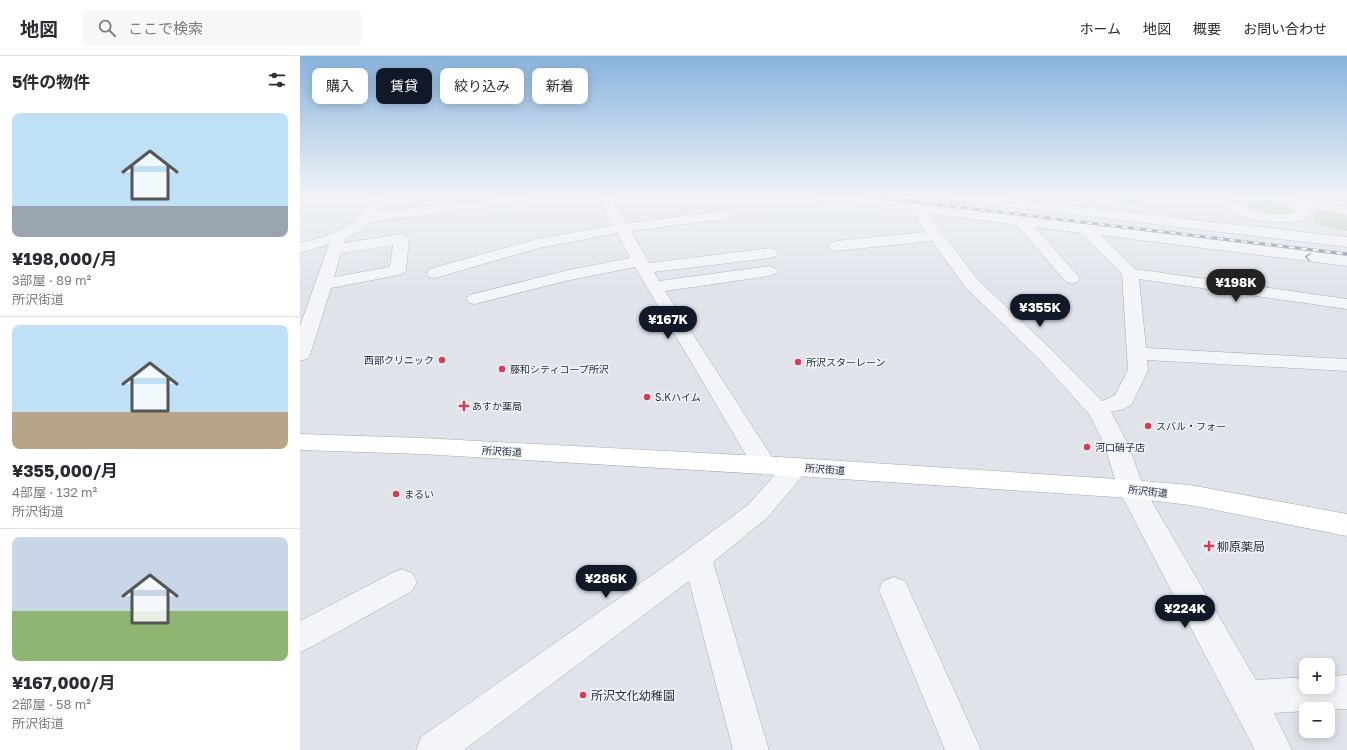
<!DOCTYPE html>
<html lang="ja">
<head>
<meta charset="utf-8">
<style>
  body { margin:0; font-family:"Golos Text","Noto Sans JP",sans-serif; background:#f7f7f7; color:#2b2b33; height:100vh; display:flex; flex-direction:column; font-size:15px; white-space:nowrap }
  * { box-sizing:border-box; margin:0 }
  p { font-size:13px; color:#7c7c81 }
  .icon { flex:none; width:22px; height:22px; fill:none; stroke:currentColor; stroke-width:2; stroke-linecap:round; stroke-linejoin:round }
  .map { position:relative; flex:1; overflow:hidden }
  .drawer { display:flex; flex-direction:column; background:#fff; width:300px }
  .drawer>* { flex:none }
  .banner { position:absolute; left:12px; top:12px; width:380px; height:36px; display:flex; gap:8px }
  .tools { position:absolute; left:999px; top:602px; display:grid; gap:8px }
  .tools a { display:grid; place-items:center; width:36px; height:36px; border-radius:8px; background:#fff; box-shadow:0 2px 10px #0003; font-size:20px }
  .price { position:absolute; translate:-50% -34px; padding:0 9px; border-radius:14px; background:#111827; color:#fff; font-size:13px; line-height:26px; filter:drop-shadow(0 1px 2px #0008) }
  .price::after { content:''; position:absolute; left:50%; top:24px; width:12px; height:9px; margin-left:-6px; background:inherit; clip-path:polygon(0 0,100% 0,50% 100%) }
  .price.on { background:#222; color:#fff }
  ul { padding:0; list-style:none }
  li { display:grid; align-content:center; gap:8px; height:212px; padding:0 12px }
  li+li { border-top:1px solid #e1e1e2 }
  li span { display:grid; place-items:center; height:124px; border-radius:8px; color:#555 }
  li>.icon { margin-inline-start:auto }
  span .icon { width:72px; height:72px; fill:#fffc; stroke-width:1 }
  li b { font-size:17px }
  h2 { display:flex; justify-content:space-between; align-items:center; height:48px; padding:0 12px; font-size:17px }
  .tag { padding:0 14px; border-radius:8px; background:#fff; box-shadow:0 2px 10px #0003; font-size:14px; line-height:36px }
  .tag.on { background:#111827; color:#fff }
  header { display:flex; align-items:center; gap:24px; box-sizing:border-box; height:56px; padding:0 20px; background:#fff; border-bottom:1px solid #e1e1e2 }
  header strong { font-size:19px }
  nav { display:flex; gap:22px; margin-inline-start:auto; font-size:14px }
  .search { width:280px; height:36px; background:#f7f7f7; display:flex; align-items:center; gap:10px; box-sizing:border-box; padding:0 14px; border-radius:8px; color:#7c7c81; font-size:15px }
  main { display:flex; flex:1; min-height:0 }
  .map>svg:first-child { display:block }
  .green { fill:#c5d5c0 }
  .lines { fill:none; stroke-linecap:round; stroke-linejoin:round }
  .minor-casing { stroke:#a5abb5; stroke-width:1 }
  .major-casing { stroke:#9ea8b7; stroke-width:1 }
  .minor { fill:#f3f5f8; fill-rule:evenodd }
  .major { fill:#fff; fill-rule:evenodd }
  .rail-casing { stroke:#788395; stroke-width:3 }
  .rail { stroke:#f0f3f7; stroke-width:2; stroke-dasharray:6; stroke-linecap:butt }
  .oneway { stroke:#8d939e }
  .poi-dot { fill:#d83c53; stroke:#f0f3f7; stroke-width:1.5 }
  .labels { text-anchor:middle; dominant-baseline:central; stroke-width:3; stroke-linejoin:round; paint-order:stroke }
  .poi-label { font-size:10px; fill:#273143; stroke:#f0f3f7; text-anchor:start }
  .street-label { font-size:10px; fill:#273143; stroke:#f0f3f7 }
  .near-poi-label { font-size:12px; fill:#273143; stroke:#f0f3f7; text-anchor:start }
</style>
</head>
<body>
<header>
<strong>地図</strong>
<div class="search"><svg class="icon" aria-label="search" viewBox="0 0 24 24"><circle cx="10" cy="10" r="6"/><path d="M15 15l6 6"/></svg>ここで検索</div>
<nav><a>ホーム</a><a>地図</a><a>概要</a><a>お問い合わせ</a></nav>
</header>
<main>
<section class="drawer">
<h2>5件の物件<svg class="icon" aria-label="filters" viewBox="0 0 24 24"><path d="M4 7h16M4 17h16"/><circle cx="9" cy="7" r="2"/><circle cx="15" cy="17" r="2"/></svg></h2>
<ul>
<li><span style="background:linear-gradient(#bfe0f5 75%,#9aa5b1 0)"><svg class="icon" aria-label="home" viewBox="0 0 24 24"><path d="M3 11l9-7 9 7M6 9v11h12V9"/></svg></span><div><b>¥198,000/月</b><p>3部屋 · 89 m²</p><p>所沢街道</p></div></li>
<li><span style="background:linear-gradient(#bfe0f5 70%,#b9a48a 0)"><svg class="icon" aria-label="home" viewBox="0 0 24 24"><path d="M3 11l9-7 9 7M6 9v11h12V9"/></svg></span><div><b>¥355,000/月</b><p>4部屋 · 132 m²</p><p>所沢街道</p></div></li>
<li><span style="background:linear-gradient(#c9d6e8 60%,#8fb573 0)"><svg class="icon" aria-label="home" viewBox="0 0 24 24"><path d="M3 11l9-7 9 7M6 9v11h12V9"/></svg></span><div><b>¥167,000/月</b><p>2部屋 · 58 m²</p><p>所沢街道</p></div></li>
</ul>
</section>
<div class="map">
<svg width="1047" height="694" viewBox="0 0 1047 694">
  <rect width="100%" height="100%" fill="#e0e4ea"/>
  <!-- green -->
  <path class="green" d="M785 139H847L841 149Z
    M954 143C966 143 986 144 993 155 985 164 953 156 946 147L948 145Z
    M1019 152 1047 157V175L1013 168Z"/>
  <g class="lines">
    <defs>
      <path id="minor" d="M73 139H86L77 156 223 139 228 140 230 143 228 146 223 147 70 166 56 177 46 182 44 187 101 178 106 180 109 183 106 214 104 217 98 219 31 232 10 299 7 303 0 305V270L29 188 0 197V187C21 181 47 176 62 158 66 152 69 145 73 139ZM93 189 90 211 34 221 41 197Z
        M298 139H310L326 167 425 155 430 156 432 159 430 162 425 163 331 175 349 207 470 192 476 194 478 197 476 200 470 202 354 216 359 225 469 210 475 212 477 215 475 218 469 220 365 235 474 404 477 410 474 416 465 419 456 416 335 211 265 225 175 248 169 247 166 243 169 239 264 215 330 202 317 177 239 192 135 222 129 221 127 217 129 213 237 183 313 169Z
        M505 139H543L603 146 598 139H611L620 148 1047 200V210L801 179 835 213 1047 243V253L839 223 846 292 1047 303V315L847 304 848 314 832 348 824 353 811 356 828 388 844 432 956 624 1006 621V631H1028V620L1047 619V653H1006V655L974 657 992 694H955L818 433 804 388 789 358 739 303 665 231 632 185 536 195 531 193 528 190 531 187 536 185 626 176 611 155 512 143 507 142ZM627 157 717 169 766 226 772 227 778 226 780 222 735 171 781 177 822 218 828 314 815 339 802 345 753 295 677 223Z
        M636 139H676L1047 181V191L643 143 638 142Z
        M929 139H981L1047 151V159L1009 152 1011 155 1005 164C984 169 937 167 923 148L925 145 930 144 927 141ZM962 144 984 148 996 156 995 157C973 161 954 155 934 145Z
        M496 402 505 405 508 411 505 417 466 463 413 506 469 694H433L389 525 164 694H116L121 681 372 505 448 449 487 405Z
        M102 513 112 517 117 526 112 535 11 591 0 596V565L92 517Z
        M594 521 605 525 681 694H645L579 534 583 525Z"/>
      <path id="major" d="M0 378 122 382 496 402 831 424 890 429 1047 458V480L890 449 831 442 496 420 122 398 0 394Z"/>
    </defs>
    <!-- minor casing -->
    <use href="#minor" class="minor-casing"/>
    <!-- major casing -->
    <use href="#major" class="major-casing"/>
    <!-- minor -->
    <use href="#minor" class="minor"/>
    <!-- major -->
    <use href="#major" class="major"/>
    <defs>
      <path id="rail" d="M560 139 1047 198"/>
    </defs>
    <!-- rail casing -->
    <use href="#rail" class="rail-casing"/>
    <!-- rail -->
    <use href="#rail" class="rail"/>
  </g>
  <!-- one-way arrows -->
  <defs><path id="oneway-chevron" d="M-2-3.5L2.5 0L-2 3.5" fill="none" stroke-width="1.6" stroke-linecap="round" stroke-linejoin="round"/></defs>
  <use class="oneway" href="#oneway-chevron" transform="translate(1008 201) rotate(-173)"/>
  <!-- sky -->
  <linearGradient id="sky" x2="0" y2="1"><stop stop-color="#88b3dd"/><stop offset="0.59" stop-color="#f1f3f6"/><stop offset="1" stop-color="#f1f3f6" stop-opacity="0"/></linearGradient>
  <rect width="1047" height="236" fill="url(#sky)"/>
  <!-- markers -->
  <g class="poi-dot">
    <circle cx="142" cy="304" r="4"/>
    <circle cx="498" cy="306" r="4"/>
    <circle cx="202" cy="313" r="4"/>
    <circle cx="347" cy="341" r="4"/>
    <path d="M162 344h4v4h4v4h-4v4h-4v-4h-4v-4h4z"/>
    <circle cx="848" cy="370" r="4"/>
    <circle cx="787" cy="391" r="4"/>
    <circle cx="96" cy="438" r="4"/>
    <path d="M907 484h4v4h4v4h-4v4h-4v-4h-4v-4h4z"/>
    <circle cx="283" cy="639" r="4"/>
  </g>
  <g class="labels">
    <!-- poi labels -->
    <g class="poi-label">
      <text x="134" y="304" text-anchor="end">西部クリニック</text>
      <text x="506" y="306">所沢スターレーン</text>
      <text x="210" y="313">藤和シティコープ所沢</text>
      <text x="355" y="341">S.Kハイム</text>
      <text x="172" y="350">あすか薬局</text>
      <text x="856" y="370">スバル・フォー</text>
      <text x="795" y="391">河口硝子店</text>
      <text x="104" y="438">まるい</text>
    </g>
    <!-- street labels -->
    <g class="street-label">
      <text transform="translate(202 395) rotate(3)">所沢街道</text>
      <text transform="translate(525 413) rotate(4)">所沢街道</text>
      <text transform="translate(848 435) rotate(6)">所沢街道</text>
    </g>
    <!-- near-poi labels -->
    <g class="near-poi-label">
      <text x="917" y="490">柳原薬局</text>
      <text x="291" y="639">所沢文化幼稚園</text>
    </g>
  </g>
</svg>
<div class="tools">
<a>+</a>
<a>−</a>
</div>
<b class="price on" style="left:936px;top:247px">¥198K</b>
<b class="price" style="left:740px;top:272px">¥355K</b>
<b class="price" style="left:368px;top:284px">¥167K</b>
<b class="price" style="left:306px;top:543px">¥286K</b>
<b class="price" style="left:885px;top:573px">¥224K</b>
<div class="banner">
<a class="tag">購入</a>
<a class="tag on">賃貸</a>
<a class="tag">絞り込み</a>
<a class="tag">新着</a>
</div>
</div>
</main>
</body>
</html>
